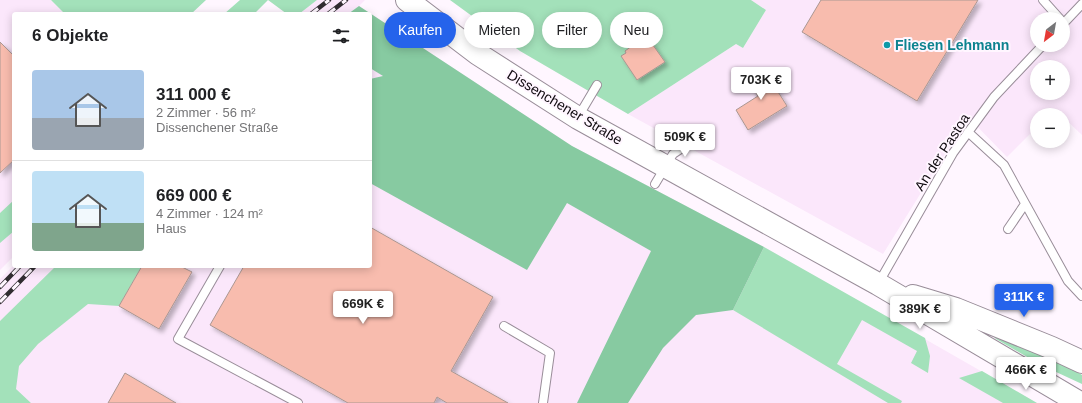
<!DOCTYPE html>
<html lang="de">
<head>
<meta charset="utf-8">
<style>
  body { margin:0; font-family:Helvetica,sans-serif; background:#f2f2f2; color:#202124; height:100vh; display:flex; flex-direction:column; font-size:15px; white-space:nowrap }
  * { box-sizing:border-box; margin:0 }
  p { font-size:13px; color:#757577 }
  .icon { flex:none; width:22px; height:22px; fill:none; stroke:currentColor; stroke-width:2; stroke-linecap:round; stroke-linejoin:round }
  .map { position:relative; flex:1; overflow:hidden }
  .details { position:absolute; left:12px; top:12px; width:360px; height:256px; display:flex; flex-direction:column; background:#fff; border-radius:4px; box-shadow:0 2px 10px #0003 }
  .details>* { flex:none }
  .guide { position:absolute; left:384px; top:12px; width:380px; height:36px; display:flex; gap:8px }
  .needle { width:26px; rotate:211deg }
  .tools { position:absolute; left:1030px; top:12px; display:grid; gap:8px }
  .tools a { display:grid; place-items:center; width:40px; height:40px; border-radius:50%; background:#fff; box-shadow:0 2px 10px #0003; font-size:20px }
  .price { position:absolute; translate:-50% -34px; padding:0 9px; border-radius:4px; background:#fff; color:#222; font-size:13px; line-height:26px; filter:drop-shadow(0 1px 2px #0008) }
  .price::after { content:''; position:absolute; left:50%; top:24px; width:12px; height:9px; margin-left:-6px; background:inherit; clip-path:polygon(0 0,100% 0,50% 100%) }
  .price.on { background:#2563eb; color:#fff }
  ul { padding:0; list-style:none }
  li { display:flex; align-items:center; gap:12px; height:100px; padding:0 20px }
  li+li { border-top:1px solid #e0e0e0 }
  li span { display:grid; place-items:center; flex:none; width:112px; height:80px; border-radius:4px; color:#555 }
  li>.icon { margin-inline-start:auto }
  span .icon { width:48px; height:48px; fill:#fffc; stroke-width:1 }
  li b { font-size:17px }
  h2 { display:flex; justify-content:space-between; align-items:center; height:48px; padding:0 20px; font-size:17px }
  .chip { padding:0 14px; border-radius:18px; background:#fff; box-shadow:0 2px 10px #0003; font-size:14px; line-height:36px }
  .chip.on { background:#2563eb; color:#fff }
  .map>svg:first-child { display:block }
  .built { fill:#fbe7fb; fill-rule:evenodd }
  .green { fill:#a3e1ba }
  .forest { fill:#87caa1 }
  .building { fill:#f8bcae; stroke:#aa9792; filter:url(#shadow) }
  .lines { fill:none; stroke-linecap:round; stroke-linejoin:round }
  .service-casing { stroke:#998d99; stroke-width:10 }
  .secondary-casing { stroke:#998d99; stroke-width:24 }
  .service { stroke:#fff; stroke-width:8 }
  .secondary { stroke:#fff; stroke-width:22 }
  .rail-casing { stroke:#312c31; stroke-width:4.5 }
  .rail { stroke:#fff6ff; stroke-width:3; stroke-dasharray:9; stroke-linecap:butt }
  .culture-dot { fill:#0f9aa8; stroke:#fff6ff; stroke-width:1.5 }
  .labels { text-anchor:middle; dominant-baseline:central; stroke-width:4; stroke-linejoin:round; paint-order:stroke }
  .culture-label { font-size:14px; font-weight:bold; fill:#0d838f; stroke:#fff6ff; text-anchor:start }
  .street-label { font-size:14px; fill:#0f0a0f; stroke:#fff6ff }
</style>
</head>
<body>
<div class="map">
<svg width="1082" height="403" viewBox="0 0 1082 403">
  <defs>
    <filter id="shadow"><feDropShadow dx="3.5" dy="3.5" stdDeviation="2" flood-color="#0004"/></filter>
  </defs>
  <rect width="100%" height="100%" fill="#fff6ff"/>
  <!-- built -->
  <path class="built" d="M0 0H51L65 14H14V256L0 270Z
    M317 0H365L359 6 572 146 764 247 1037 403H0V279L14 265V266H370V14H299Z
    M751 0H1082V135L1063 117V115H1060L1054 110 1049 115H1037V127L1007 157 967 116 958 133 883 254 628 114 736 44 743 48 766 10ZM1037 19H1063V45H1037ZM1037 67H1063V93H1037Z"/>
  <!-- green -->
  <path class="green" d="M51 0H206L191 14H65Z
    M240 0H317L299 14H287L268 0 254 14H224Z
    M450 0H751L766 10 743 48 736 44 628 114 520 51Z
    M14 200V231L0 243V213Z
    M764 247 925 338 930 356 928 373 911 363 917 351 862 320 837 364 902 401 901 403H888L733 310Z
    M56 266H142L119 306 88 304 38 344 19 366 16 389 31 403H0V321Z
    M995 335 1043 355 1079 373 1082 375V384L1041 365 996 339 994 337Z
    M982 371 1037 403H1003L959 378Z"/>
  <!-- forest -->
  <path class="forest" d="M359 6 572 146 764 247 733 310 696 315 663 348 628 403H577L651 251 567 203 527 270 370 183V79L383 76 370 68V14H348Z"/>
  <!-- building -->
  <path class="building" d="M821 0H978L917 101 802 32Z
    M648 38 665 62 637 80 621 56 626 53 625 51 636 43 638 45Z
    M0 42 14 56V160L0 173Z
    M763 68 787 106 748 130 736 110 758 96 747 78Z
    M370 227 493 297 451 371 508 403H447L437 397 434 403H348L210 325 244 266H370Z
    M142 266H180L192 272 159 329 119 306Z
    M125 373 176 403H108Z"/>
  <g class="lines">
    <defs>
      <path id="service" d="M1043 0 1060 19
        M1063 24 1082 4
        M578 117 597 85
        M968 132 1004 165 1068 281 1082 296
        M655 184 673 154 688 144
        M1008 229 1025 204
        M220 266 178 339 298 403
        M878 284 953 153 994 97 1043 45
        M504 326 550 353 543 403"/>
      <path id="secondary" d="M407 0 478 54 578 118 878 284 1080 403
        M913 296 956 309 1052 348 1082 362"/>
    </defs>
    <!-- service casing -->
    <use href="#service" class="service-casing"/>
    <!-- secondary casing -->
    <use href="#secondary" class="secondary-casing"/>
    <!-- service -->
    <use href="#service" class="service"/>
    <!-- secondary -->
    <use href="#secondary" class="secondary"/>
    <defs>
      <path id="rail" d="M311 14 329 0
        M328 14 346 0
        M0 287 20 266
        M0 302 35 266"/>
    </defs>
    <!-- rail casing -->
    <use href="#rail" class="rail-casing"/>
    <!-- rail -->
    <use href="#rail" class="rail"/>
  </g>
  <!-- markers -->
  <circle class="culture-dot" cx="887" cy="45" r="4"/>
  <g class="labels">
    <!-- culture labels -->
    <g class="culture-label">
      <text x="895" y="45">Fliesen Lehmann</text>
    </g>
    <!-- street labels -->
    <g class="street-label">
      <text transform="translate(565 107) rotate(31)">Dissenchener Straße</text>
      <text transform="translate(942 152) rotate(-57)">An der Pastoa</text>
    </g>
  </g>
</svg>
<div class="tools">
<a><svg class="needle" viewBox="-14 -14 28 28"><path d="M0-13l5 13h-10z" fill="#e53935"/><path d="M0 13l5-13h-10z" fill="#757577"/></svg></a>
<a>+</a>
<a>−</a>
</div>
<b class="price" style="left:761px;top:101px">703K €</b>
<b class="price" style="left:685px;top:158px">509K €</b>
<b class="price on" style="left:1024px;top:318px">311K €</b>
<b class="price" style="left:363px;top:325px">669K €</b>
<b class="price" style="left:920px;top:330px">389K €</b>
<b class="price" style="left:1026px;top:391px">466K €</b>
<div class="guide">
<a class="chip on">Kaufen</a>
<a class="chip">Mieten</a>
<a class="chip">Filter</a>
<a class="chip">Neu</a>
</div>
<section class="details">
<h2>6 Objekte<svg class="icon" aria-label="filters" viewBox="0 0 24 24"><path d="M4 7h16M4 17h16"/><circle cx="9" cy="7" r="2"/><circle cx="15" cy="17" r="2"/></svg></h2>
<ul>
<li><span style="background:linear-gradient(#a9c7e8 60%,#9aa5b1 0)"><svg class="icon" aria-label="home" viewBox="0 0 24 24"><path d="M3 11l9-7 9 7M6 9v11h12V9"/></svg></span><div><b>311 000 €</b><p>2 Zimmer · 56 m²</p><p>Dissenchener Straße</p></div></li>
<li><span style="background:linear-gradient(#bfe0f5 65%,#7fa58c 0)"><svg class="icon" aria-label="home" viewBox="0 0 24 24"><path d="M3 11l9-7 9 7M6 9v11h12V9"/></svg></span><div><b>669 000 €</b><p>4 Zimmer · 124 m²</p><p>Haus</p></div></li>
</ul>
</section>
</div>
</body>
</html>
